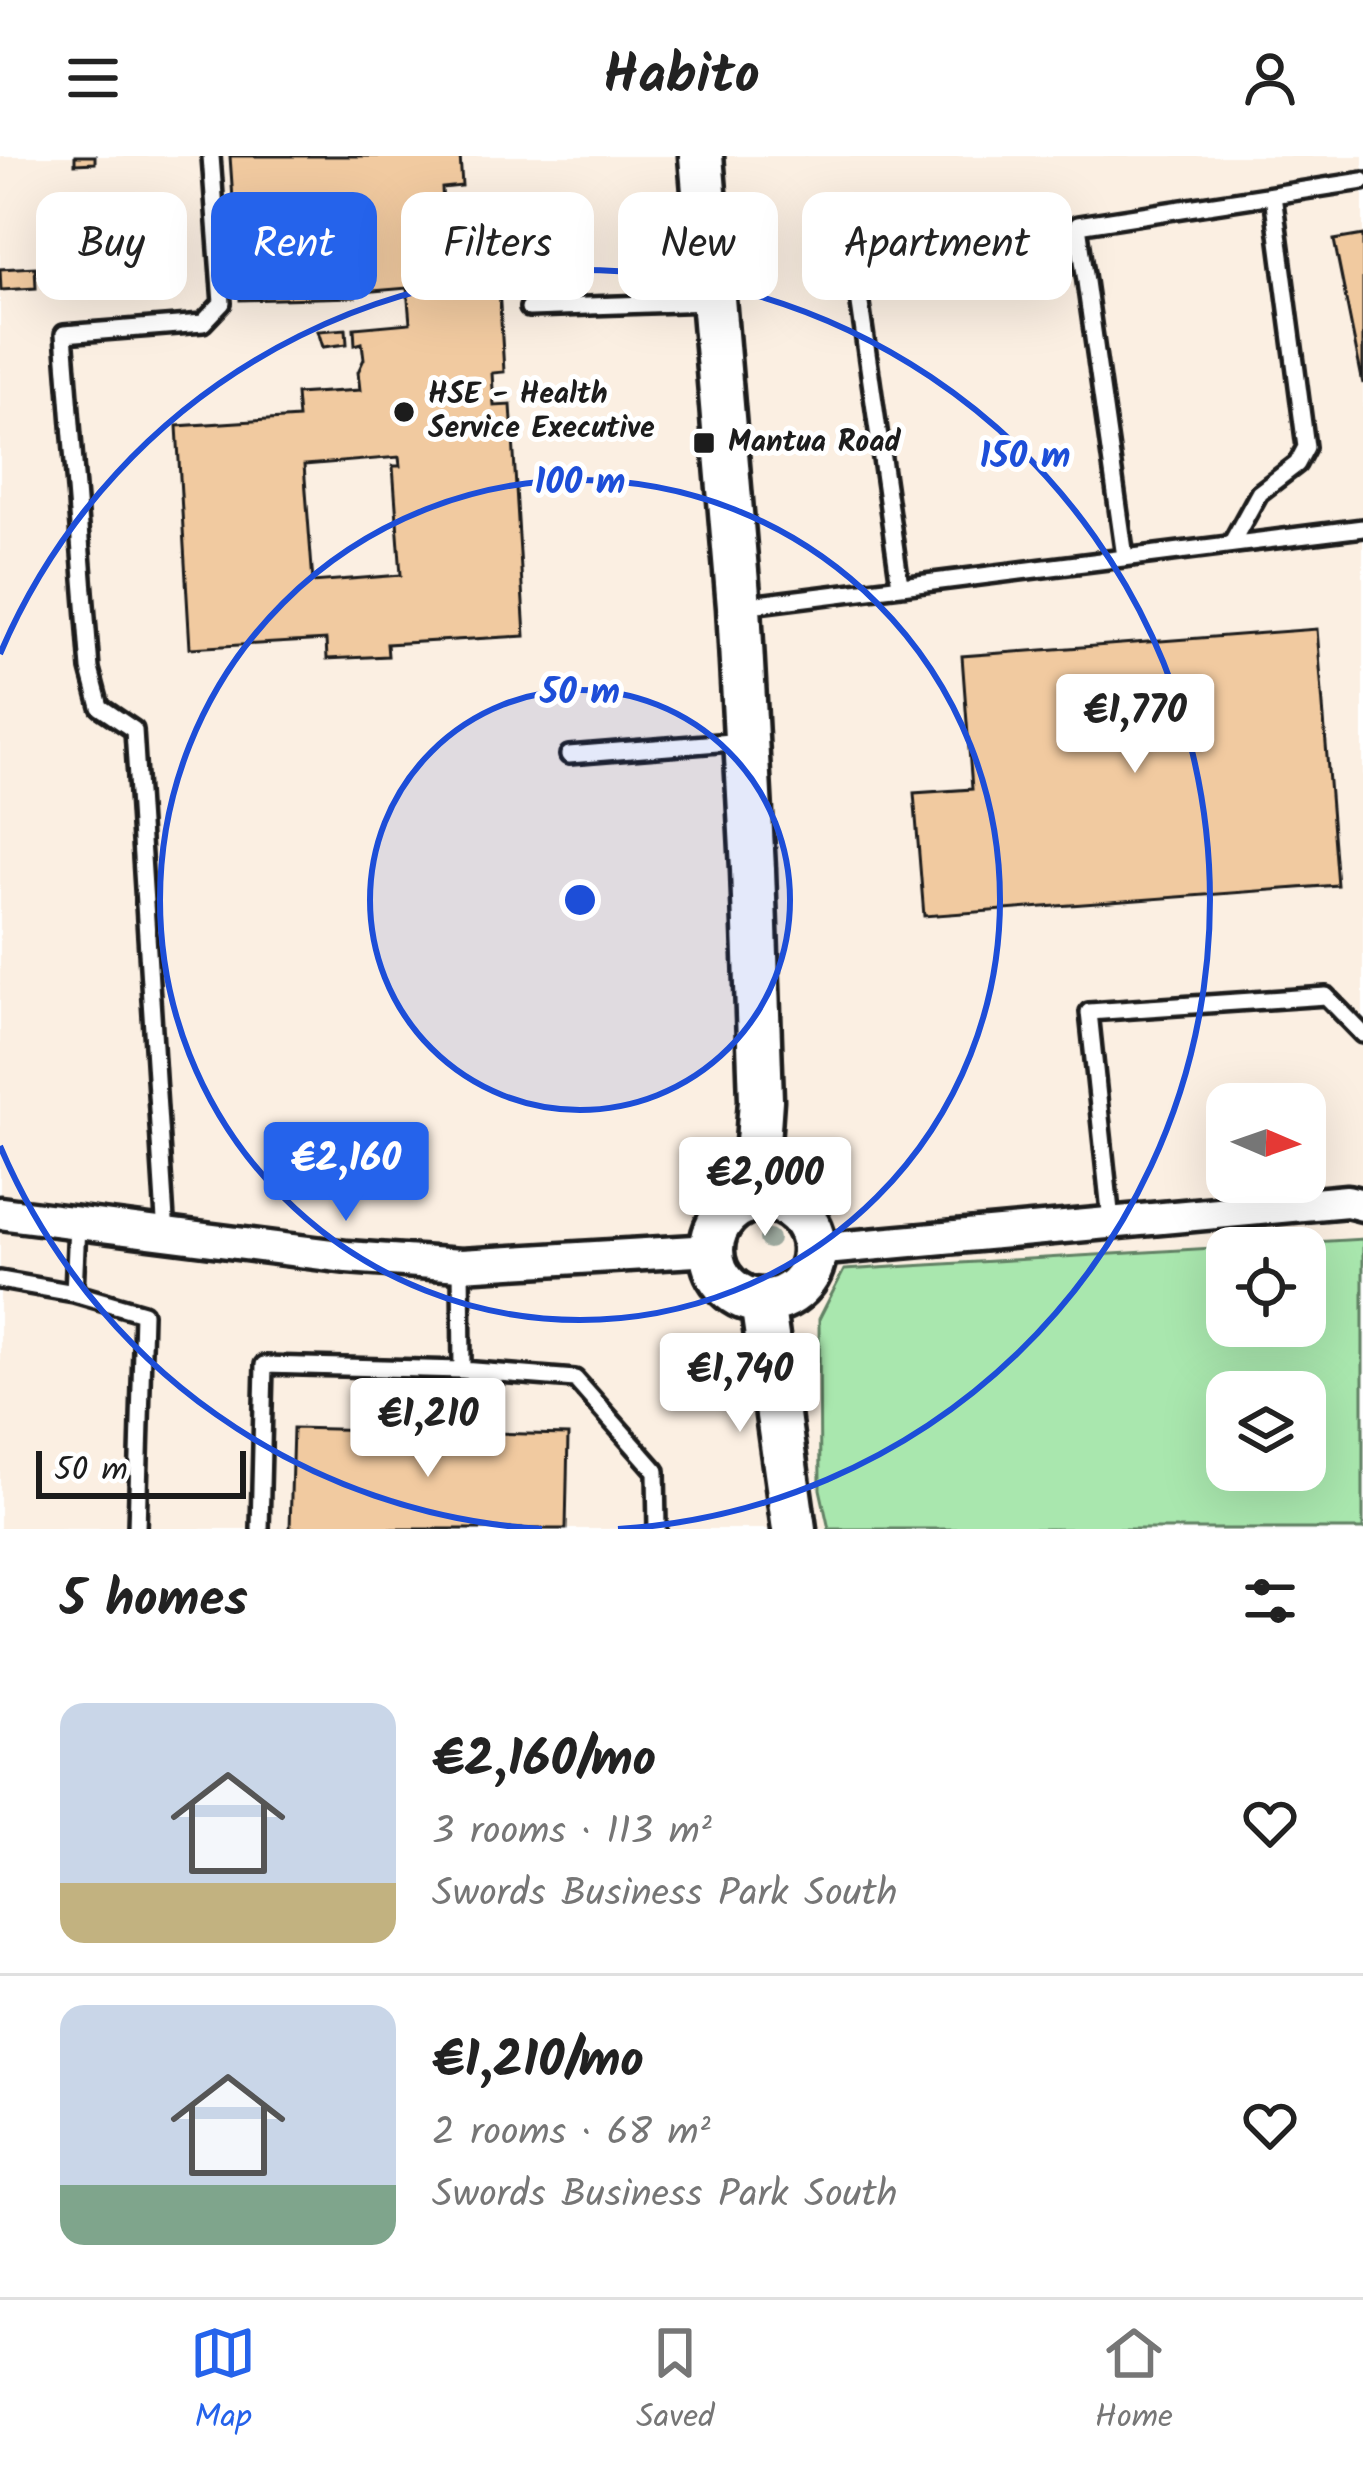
<!DOCTYPE html>
<html lang="en">
<head>
<meta charset="utf-8">
<style>
  body { margin:0; font-family:Kalam,sans-serif; background:#f6f6f6; color:#222; height:100vh; display:flex; flex-direction:column; font-size:45px; white-space:nowrap }
  * { box-sizing:border-box; margin:0 }
  p { font-size:39px; color:#767676 }
  .icon { flex:none; width:66px; height:66px; fill:none; stroke:currentColor; stroke-width:2; stroke-linecap:round; stroke-linejoin:round }
  .map { position:relative; height:1373px; overflow:hidden }
  .sheet { display:flex; flex-direction:column; background:#fff; flex:1 }
  .sheet>* { flex:none }
  .top-card { position:absolute; left:36px; top:36px; width:1293px; height:108px; display:flex; gap:24px }
  .needle { width:78px; rotate:92deg }
  .buttons { position:absolute; left:1206px; top:927px; display:grid; gap:24px }
  .buttons a { display:grid; place-items:center; width:120px; height:120px; border-radius:24px; background:#fff; box-shadow:0 12px 48px #0002; font-size:60px }
  .scale { position:absolute; left:36px; bottom:30px; width:210px; box-sizing:border-box; padding-left:12px; border:6px solid #1c1c1c; border-top:0; font-size:33px; line-height:42px; white-space:nowrap; color:#1c1c1c; -webkit-text-stroke:9px #fff; paint-order:stroke }
  .price { position:absolute; translate:-50% -102px; padding:0 27px; border-radius:12px; background:#fff; color:#222; font-size:39px; line-height:78px; filter:drop-shadow(0 3px 6px #0008) }
  .price::after { content:''; position:absolute; left:50%; top:72px; width:36px; height:27px; margin-left:-18px; background:inherit; clip-path:polygon(0 0,100% 0,50% 100%) }
  .price.selected { background:#2563eb; color:#fff }
  ul { padding:0; list-style:none }
  li { display:flex; align-items:center; gap:36px; height:300px; padding:0 60px }
  li+li { border-top:3px solid #e0e0e0 }
  li span { display:grid; place-items:center; flex:none; width:336px; height:240px; border-radius:24px; color:#555 }
  li>.icon { margin-inline-start:auto }
  span .icon { width:144px; height:144px; fill:#fffc; stroke-width:1 }
  li b { font-size:51px }
  h2 { display:flex; justify-content:space-between; align-items:center; height:144px; padding:0 60px; font-size:51px }
  .chip { padding:0 42px; border-radius:24px; background:#fff; box-shadow:0 12px 48px #0002; font-size:42px; line-height:108px }
  .chip.selected { background:#2563eb; color:#fff }
  header { display:flex; justify-content:space-between; align-items:center; height:156px; padding:0 60px; background:#fff; font-size:54px; font-weight:600 }
  .tab-bar { display:flex; justify-content:space-around; align-items:center; height:168px; border-top:3px solid #e0e0e0; background:#fff; font-size:33px; color:#767676 }
  .tab-bar a { display:grid; justify-items:center; gap:6px }
  .tab-bar .selected { color:#2563eb }
  .map>svg:first-child { display:block }
  .built { fill:#fbefe2; fill-rule:evenodd }
  .green { fill:#a9e7ae; stroke:#628265; stroke-width:3; fill-rule:evenodd }
  .building { fill:#f1caa0; stroke:#1c1c1c; stroke-width:3; fill-rule:evenodd }
  .lines { fill:none; stroke-linecap:round; stroke-linejoin:round }
  .lane-casing { stroke:#1c1c1c; stroke-width:24 }
  .street-casing { stroke:#1c1c1c; stroke-width:39 }
  .secondary-casing { stroke:#1c1c1c; stroke-width:51 }
  .lane { stroke:#fff; stroke-width:15 }
  .street { stroke:#fff; stroke-width:30 }
  .secondary { stroke:#fff; stroke-width:42 }
  .tree { fill:#9da99e }
  .ring { fill:none; stroke:#1d4ed8; stroke-width:6 }
  .poi-dot { fill:#1c1c1c; stroke:#fff; stroke-width:4.5 }
  .labels { text-anchor:middle; dominant-baseline:central; stroke-width:10; stroke-linejoin:round; paint-order:stroke }
  .poi-label { font-size:30px; font-weight:bold; fill:#1c1c1c; stroke:#fff; text-anchor:start }
  .centre { fill:#1d4ed8; stroke:#fff; stroke-width:6 }
  .ring-label { font-size:36px; text-anchor:middle; font-weight:bold; fill:#1d4ed8; stroke:#fff; stroke-width:10; stroke-linejoin:round; paint-order:stroke }
</style>
</head>
<body>
<header><svg class="icon" aria-label="menu" viewBox="0 0 24 24"><path d="M4 6h16M4 12h16M4 18h16"/></svg>Habito<svg class="icon" aria-label="person" viewBox="0 0 24 24"><circle cx="12" cy="8" r="4"/><path d="M4 21q1-7 8-7t8 7"/></svg></header>
<div class="map">
<svg width="1363" height="1373" viewBox="0 0 1363 1373">
  <rect width="100%" height="100%" fill="#fff"/>
  <filter id="ink" filterUnits="userSpaceOnUse"><feTurbulence type="fractalNoise" baseFrequency=".00833" numOctaves="2"/><feDisplacementMap in="SourceGraphic" scale="24" xChannelSelector="R" yChannelSelector="G"/><feConvolveMatrix kernelMatrix="1 2 1 2 8 2 1 2 1" color-interpolation-filters="sRGB"/></filter>
  <g filter="url(#ink)">
    <!-- built -->
    <path class="built" d="M0 0H1363V1373H0ZM1227 948H1305V1026H1227ZM1227 1092H1305V1170H1227ZM1227 1236H1305V1314H1227Z"/>
    <!-- green -->
    <path class="green" d="M1363 1083V1373H829L820 1333 819 1163 844 1114ZM1227 1092H1305V1170H1227ZM1227 1236H1305V1314H1227Z"/>
    <!-- building -->
    <path class="building" d="M75 0H95V7L75 8Z
      M230 0H460L462 30 442 32 444 64 488 62 489 81H496L504 216 492 217 494 250 511 249 525 480 387 488 388 500 327 503 326 484 190 492 177 270 298 262 296 238 360 234 358 216 364 203 362 187 355 189 354 172 410 167 407 132 361 136 360 119 353 118 355 141 240 144ZM399 301 400 310H393L401 419 313 426 304 309Z
      M1363 79V228L1334 84Z
      M40 117a20 20 0 1 1 40 0a20 20 0 1 1-40 0Z
      M35 111 36 132 1 134 0 113Z
      M346 173 347 188 323 191 318 175Z
      M1317 473 1337 729 924 760 914 637 972 633 962 500Z
      M293 1272 568 1279 566 1373H290Z"/>
    <g class="lines">
      <defs>
        <path id="lane" d="M859 141 900 429
          M529 152 709 146
          M1231 388 1259 337 1297 308 1306 291 1273 39
          M1125 401 1078 69 1363 25
          M742 450 1363 372
          M569 599 743 585
          M1111 1065 1089 856 1326 840 1363 878
          M166 1080 134 574 100 551 90 513 64 178 203 167 222 147 211 0
          M461 1109 462 1214
          M0 1124 74 1137 143 1157 137 1373
          M74 1137 77 1068
          M260 1373 264 1209 462 1214 575 1223 656 1315 657 1373"/>
        <path id="street" d="M0 1057 347 1101 461 1109 712 1094
          M814 1094 1347 1045 1363 1049"/>
        <path id="secondary" d="M701 0 739 451 753 713 761 944 754 1044
          M712 1094a51 51 0 1 1 102 0a51 51 0 1 1-102 0Z
          M762 1145 794 1373"/>
      </defs>
      <!-- lane casing -->
      <use href="#lane" class="lane-casing"/>
      <!-- street casing -->
      <use href="#street" class="street-casing"/>
      <!-- secondary casing -->
      <use href="#secondary" class="secondary-casing"/>
      <!-- lane -->
      <use href="#lane" class="lane"/>
      <!-- street -->
      <use href="#street" class="street"/>
      <!-- secondary -->
      <use href="#secondary" class="secondary"/>
    </g>
    <!-- trees -->
    <circle class="tree" cx="769" cy="1083" r="10"/>
  </g>
  <!-- distance rings -->
  <circle cx="580" cy="744" r="210" fill="#1d4ed8" fill-opacity=".12"/>
  <g class="ring">
    <circle cx="580" cy="744" r="210"/>
    <circle cx="580" cy="744" r="420"/>
    <path d="M542 1373A630 630 0 0 1 0 990M0 498A630 630 0 1 1 618 1373"/>
  </g>
  <!-- markers -->
  <g class="poi-dot">
    <circle cx="404" cy="256" r="12"/>
    <rect x="692" y="275" width="24" height="24" rx="6"/>
  </g>
  <g class="labels">
    <!-- poi labels -->
    <g class="poi-label">
      <text x="428" y="239">HSE - Health<tspan x="428" dy="34">Service Executive</tspan></text>
      <text x="728" y="287">Mantua Road</text>
    </g>
  </g>
  <circle cx="580" cy="744" r="18" class="centre"/>
  <g class="ring-label">
    <text x="1025" y="311">150 m</text>
    <text x="580" y="337">100 m</text>
    <text x="580" y="547">50 m</text>
  </g>
</svg>
<div class="buttons">
<a><svg class="needle" viewBox="-14 -14 28 28"><path d="M0-13l5 13h-10z" fill="#e53935"/><path d="M0 13l5-13h-10z" fill="#767676"/></svg></a>
<a><svg class="icon" aria-label="locate" viewBox="0 0 24 24"><circle cx="12" cy="12" r="6"/><path d="M12 2v4M12 18v4M2 12h4M18 12h4"/></svg></a>
<a><svg class="icon" aria-label="layers" viewBox="0 0 24 24"><path d="M12 4l9 5-9 5-9-5zM3 14l9 5 9-5"/></svg></a>
</div>
<div class="scale">50 m</div>
<b class="price" style="left:1135px;top:620px">€1,770</b>
<b class="price selected" style="left:346px;top:1068px">€2,160</b>
<b class="price" style="left:765px;top:1083px">€2,000</b>
<b class="price" style="left:740px;top:1279px">€1,740</b>
<b class="price" style="left:428px;top:1324px">€1,210</b>
<div class="top-card">
<a class="chip">Buy</a>
<a class="chip selected">Rent</a>
<a class="chip">Filters</a>
<a class="chip">New</a>
<a class="chip">Apartment</a>
</div>
</div>
<section class="sheet">
<h2>5 homes<svg class="icon" aria-label="filters" viewBox="0 0 24 24"><path d="M4 7h16M4 17h16"/><circle cx="9" cy="7" r="2"/><circle cx="15" cy="17" r="2"/></svg></h2>
<ul>
<li><span style="background:linear-gradient(#c9d6e8 75%,#c2b280 0)"><svg class="icon" aria-label="home" viewBox="0 0 24 24"><path d="M3 11l9-7 9 7M6 9v11h12V9"/></svg></span><div><b>€2,160/mo</b><p>3 rooms · 113 m²</p><p>Swords Business Park South</p></div><svg class="icon" aria-label="heart" viewBox="0 0 24 24"><path d="M12 20l-8-8c-3-5 5-10 8-4 3-6 11-1 8 4z"/></svg></li>
<li><span style="background:linear-gradient(#c9d6e8 75%,#7fa58c 0)"><svg class="icon" aria-label="home" viewBox="0 0 24 24"><path d="M3 11l9-7 9 7M6 9v11h12V9"/></svg></span><div><b>€1,210/mo</b><p>2 rooms · 68 m²</p><p>Swords Business Park South</p></div><svg class="icon" aria-label="heart" viewBox="0 0 24 24"><path d="M12 20l-8-8c-3-5 5-10 8-4 3-6 11-1 8 4z"/></svg></li>
</ul>
</section>
<nav class="tab-bar">
<a class="selected"><svg class="icon" aria-label="map" viewBox="0 0 24 24"><path d="M3 6l6-2 6 2 6-2v14l-6 2-6-2-6 2zM9 4v14M15 6v14"/></svg>Map</a>
<a><svg class="icon" aria-label="saved" viewBox="0 0 24 24"><path d="M7 4h10v16l-5-4-5 4z"/></svg>Saved</a>
<a><svg class="icon" aria-label="home" viewBox="0 0 24 24"><path d="M3 11l9-7 9 7M6 9v11h12V9"/></svg>Home</a>
</nav>
</body>
</html>
